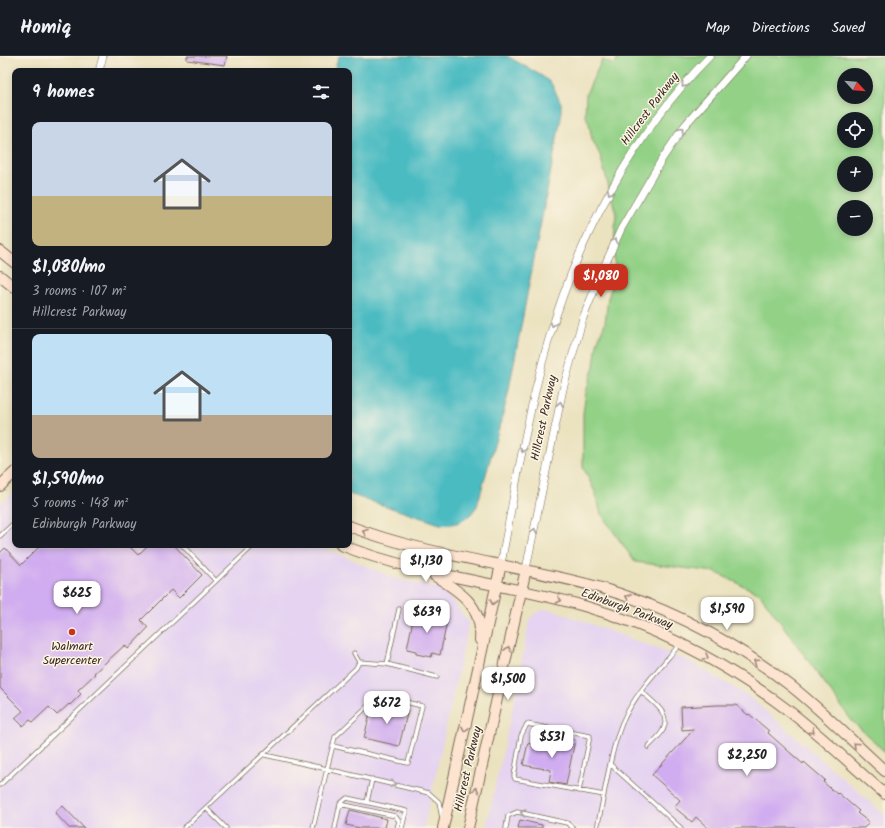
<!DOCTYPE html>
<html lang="en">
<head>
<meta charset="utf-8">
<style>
  body { margin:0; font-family:Kalam,sans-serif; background:#20242c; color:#f1f3f6; height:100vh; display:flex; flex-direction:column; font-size:15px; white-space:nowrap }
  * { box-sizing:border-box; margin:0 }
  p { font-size:13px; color:#9ea1a6 }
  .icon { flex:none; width:22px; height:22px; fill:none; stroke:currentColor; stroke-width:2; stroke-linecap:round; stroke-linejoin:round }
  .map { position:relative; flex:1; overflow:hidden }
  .drawer { position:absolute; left:12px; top:12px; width:340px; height:480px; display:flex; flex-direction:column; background:#171b24; border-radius:8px; box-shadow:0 2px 6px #0003 }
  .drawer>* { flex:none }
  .needle { width:26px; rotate:116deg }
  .fabs { position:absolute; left:837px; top:12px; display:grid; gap:8px }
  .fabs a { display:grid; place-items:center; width:36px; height:36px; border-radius:50%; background:#171b24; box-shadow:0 2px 6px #0003; font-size:20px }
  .price { position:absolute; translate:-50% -34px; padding:0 9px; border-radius:8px; background:#fff; color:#222; font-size:13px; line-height:26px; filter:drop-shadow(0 1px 2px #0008) }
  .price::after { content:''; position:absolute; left:50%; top:24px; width:12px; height:9px; margin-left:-6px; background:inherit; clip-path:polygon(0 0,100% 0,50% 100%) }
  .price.active { background:#c8321e; color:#fff }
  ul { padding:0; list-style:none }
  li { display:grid; align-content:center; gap:8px; height:212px; padding:0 20px }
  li+li { border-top:1px solid #363941 }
  li span { display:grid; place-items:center; height:124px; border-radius:8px; color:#555 }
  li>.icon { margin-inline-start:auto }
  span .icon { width:72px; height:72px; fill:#fffc; stroke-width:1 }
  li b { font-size:17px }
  h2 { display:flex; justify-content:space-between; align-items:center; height:48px; padding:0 20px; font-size:17px }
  header { display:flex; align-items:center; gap:24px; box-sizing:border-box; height:56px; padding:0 20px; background:#171b24; border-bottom:1px solid #363941 }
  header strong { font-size:19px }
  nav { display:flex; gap:22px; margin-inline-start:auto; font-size:14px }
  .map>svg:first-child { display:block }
  .built { fill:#e5d3f1 }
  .green { fill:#93d187; stroke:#677e52; fill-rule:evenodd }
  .water { fill:#4cbbc2; stroke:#447270 }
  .building { fill:#d0acf0 }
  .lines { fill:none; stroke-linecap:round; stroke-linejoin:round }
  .lane-casing { stroke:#796a57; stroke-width:5 }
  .street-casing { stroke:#796a57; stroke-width:8 }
  .secondary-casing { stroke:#796a57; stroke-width:12 }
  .lane { stroke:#fff; stroke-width:3.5 }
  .street { stroke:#fff; stroke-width:7 }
  .secondary { stroke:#fde4d0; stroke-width:10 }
  .oneway { stroke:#a79f9a }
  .oneway2 { stroke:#9c8777 }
  .poi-dot { fill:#c8321e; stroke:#fcf5e5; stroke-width:1.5 }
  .labels { text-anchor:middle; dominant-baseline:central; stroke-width:3; stroke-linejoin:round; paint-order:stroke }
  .street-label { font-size:12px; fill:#3b2a1e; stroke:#fcf5e5 }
  .poi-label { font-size:12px; fill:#3b2a1e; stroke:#fcf5e5 }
</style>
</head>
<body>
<header>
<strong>Homiq</strong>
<nav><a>Map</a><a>Directions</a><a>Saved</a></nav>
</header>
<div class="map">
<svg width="885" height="772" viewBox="0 0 885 772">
  <rect width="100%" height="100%" fill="#fcf5e5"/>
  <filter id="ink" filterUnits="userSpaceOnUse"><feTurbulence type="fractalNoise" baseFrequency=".025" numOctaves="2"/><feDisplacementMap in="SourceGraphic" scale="8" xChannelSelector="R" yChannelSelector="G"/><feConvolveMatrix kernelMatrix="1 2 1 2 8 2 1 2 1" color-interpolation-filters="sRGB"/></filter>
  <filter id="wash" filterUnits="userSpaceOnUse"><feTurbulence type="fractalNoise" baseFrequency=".012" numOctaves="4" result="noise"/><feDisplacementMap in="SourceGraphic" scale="16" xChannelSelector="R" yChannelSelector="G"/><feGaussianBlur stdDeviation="0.9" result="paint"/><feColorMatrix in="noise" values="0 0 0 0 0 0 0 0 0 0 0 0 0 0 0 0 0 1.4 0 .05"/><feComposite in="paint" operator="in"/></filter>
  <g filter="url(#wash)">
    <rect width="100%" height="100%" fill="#ebe2c0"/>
    <!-- built -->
    <path class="built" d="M15 435V489H318L396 523 442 533 469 566 424 772H0V449Z
      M544 553 553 554 687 604 748 640 885 759V772H486L513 651 529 566 534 558Z"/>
    <!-- green -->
    <path class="green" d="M618 0H885V696L852 665 760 538 715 516 635 506 601 458 595 436 583 411V358L586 336 594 310 597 287 605 267 608 242 615 222 614 191 616 158 600 99 592 83 589 67 585 59 586 38 602 4 615 9ZM844 19H866V41H844ZM844 63H866V85H844ZM844 107H866V129H844ZM844 151H866V173H844Z"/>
    <!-- water -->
    <path class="water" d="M339 0H507L542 20 551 27 561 47V62L507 343 477 450C468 464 457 470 440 468L349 438V15H334Z"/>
    <g id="blocks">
      <!-- building -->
      <path class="building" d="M187 0H227L225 9 187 4Z
        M41 489H128L138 499 148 489H174L202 519 179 542 171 534 141 564 148 572 128 593 125 589 94 617 95 618 78 634 81 638 70 649 69 648 57 659 49 651 33 666 30 664 23 670 15 662 23 655 0 632V497L5 492 21 509Z
        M415 554 448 561 440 599 432 597 431 601 416 598V595L407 593Z
        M381 647 408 654 399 690 364 682 370 657 378 659Z
        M718 649H736L748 659 749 658 769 675 768 677 803 708 804 706 825 724 823 726 837 738 838 737 859 755 857 757 869 766 864 772H708L696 761 692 766 674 751 680 744 652 719 694 673 682 674 681 651Z
        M558 680 575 684 566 729 549 726 551 714 523 709 528 687 555 692Z
        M62 749 84 772H69L55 757Z
        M350 754 387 763 385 772H360L346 769Z
        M520 764 542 769V772H518Z"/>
    </g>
  </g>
  <g filter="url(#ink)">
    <use href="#blocks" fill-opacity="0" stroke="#796a57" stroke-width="1"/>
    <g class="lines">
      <defs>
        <path id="lane" d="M0 480 15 466
          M182 489 216 525
          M359 606 387 608 437 621
          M387 608 399 553
          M641 635C651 645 672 657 663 674 660 680 653 686 648 691
          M333 690 408 707 422 650 381 640 375 643 335 681 327 713 429 737 439 746 442 762
          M265 699 327 713 313 772
          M611 709 681 772
          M0 729 254 489
          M579 735 590 680 527 668 521 680 514 720 515 723 604 739
          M367 746 372 723
          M340 748 395 760 399 765 397 772
          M206 752 226 772
          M184 772 356 612 359 606 354 597
          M335 772 340 748 347 742 406 755 402 772
          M506 772 508 760 517 756 567 767 573 772
          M597 772C605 738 609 700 622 667 635 637 659 613 680 588"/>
        <path id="street" d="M99 15 103 0
          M501 508C515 434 527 359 548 286 577 184 634 76 710 0
          M526 513 563 333 583 262 600 220 621 173 662 103 685 69 746 0"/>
        <path id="secondary" d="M0 195 15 207
          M0 220 15 232
          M0 430 15 416
          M349 470C429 501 516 508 598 531 667 551 734 586 791 630 824 656 854 687 885 715
          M341 489C420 520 504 527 584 550 657 571 725 607 785 652 820 678 852 710 885 738
          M435 520C461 536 483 550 480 584
          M443 772 501 508
          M468 772 526 513"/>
      </defs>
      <!-- lane casing -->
      <use href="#lane" class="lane-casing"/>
      <!-- street casing -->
      <use href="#street" class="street-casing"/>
      <!-- secondary casing -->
      <use href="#secondary" class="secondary-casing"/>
      <!-- lane -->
      <use href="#lane" class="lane"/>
      <!-- street -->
      <use href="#street" class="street"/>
      <!-- secondary -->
      <use href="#secondary" class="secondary"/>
    </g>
    <!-- one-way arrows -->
    <defs><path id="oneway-chevron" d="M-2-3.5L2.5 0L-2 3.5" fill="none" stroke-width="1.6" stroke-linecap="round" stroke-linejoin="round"/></defs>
    <g class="oneway">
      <use href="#oneway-chevron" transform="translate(684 29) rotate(131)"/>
      <use href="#oneway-chevron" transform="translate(681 74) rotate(-56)"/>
      <use href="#oneway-chevron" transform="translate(610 136) rotate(117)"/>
      <use href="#oneway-chevron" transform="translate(615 185) rotate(-66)"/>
      <use href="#oneway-chevron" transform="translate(553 268) rotate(107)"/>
      <use href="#oneway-chevron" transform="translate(560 348) rotate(-79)"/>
      <use href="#oneway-chevron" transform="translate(523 394) rotate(101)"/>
      <use href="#oneway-chevron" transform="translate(534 475) rotate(-78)"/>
      <use href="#oneway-chevron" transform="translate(393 728) rotate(13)"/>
      <use href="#oneway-chevron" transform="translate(523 757) rotate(-169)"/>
    </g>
    <g class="oneway2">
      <use href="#oneway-chevron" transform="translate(365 476) rotate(-160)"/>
      <use href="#oneway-chevron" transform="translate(628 541) rotate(-160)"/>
      <use href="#oneway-chevron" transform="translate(559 544) rotate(13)"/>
      <use href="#oneway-chevron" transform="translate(493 546) rotate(102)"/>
      <use href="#oneway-chevron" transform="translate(508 593) rotate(-77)"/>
      <use href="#oneway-chevron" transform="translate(706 601) rotate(30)"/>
      <use href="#oneway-chevron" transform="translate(756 606) rotate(-146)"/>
      <use href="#oneway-chevron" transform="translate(465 673) rotate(102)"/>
      <use href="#oneway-chevron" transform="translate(812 675) rotate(41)"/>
      <use href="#oneway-chevron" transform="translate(856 689) rotate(-137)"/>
      <use href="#oneway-chevron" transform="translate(476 734) rotate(-77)"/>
    </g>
  </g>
  <!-- markers -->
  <circle class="poi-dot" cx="72" cy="576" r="4"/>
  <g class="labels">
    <!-- street labels -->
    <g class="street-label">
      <text transform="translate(650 53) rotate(-53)">Hillcrest Parkway</text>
      <text transform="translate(544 362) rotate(-78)">Hillcrest Parkway</text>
      <text transform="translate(627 553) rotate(20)">Edinburgh Parkway</text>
      <text transform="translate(468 713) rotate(-77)">Hillcrest Parkway</text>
    </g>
    <!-- poi labels -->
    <g class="poi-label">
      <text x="72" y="590">Walmart<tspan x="72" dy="14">Supercenter</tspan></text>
    </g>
  </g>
</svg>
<div class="fabs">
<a><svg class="needle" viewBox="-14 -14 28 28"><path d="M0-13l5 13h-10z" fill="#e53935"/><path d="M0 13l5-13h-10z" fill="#9ea1a6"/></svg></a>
<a><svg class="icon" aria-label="locate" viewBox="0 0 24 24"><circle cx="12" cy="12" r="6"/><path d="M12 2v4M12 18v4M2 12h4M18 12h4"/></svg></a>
<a>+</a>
<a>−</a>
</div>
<b class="price active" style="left:601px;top:242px">$1,080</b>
<b class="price" style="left:426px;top:527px">$1,130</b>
<b class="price" style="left:77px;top:559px">$625</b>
<b class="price" style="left:727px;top:575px">$1,590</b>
<b class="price" style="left:427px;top:578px">$639</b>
<b class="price" style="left:508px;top:645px">$1,500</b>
<b class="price" style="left:387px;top:669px">$672</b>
<b class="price" style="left:552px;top:703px">$531</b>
<b class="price" style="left:747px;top:721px">$2,250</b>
<section class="drawer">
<h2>9 homes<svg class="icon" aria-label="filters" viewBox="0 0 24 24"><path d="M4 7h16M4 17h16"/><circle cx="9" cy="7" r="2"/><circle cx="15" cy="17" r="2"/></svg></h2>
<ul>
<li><span style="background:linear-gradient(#c9d6e8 60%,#c2b280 0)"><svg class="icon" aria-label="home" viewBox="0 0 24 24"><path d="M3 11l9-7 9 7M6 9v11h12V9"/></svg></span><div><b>$1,080/mo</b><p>3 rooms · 107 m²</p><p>Hillcrest Parkway</p></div></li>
<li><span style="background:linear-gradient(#bfe0f5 65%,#b9a48a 0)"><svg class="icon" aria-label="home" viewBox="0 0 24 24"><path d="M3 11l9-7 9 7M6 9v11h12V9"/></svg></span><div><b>$1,590/mo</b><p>5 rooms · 148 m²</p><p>Edinburgh Parkway</p></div></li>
</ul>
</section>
</div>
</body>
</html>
